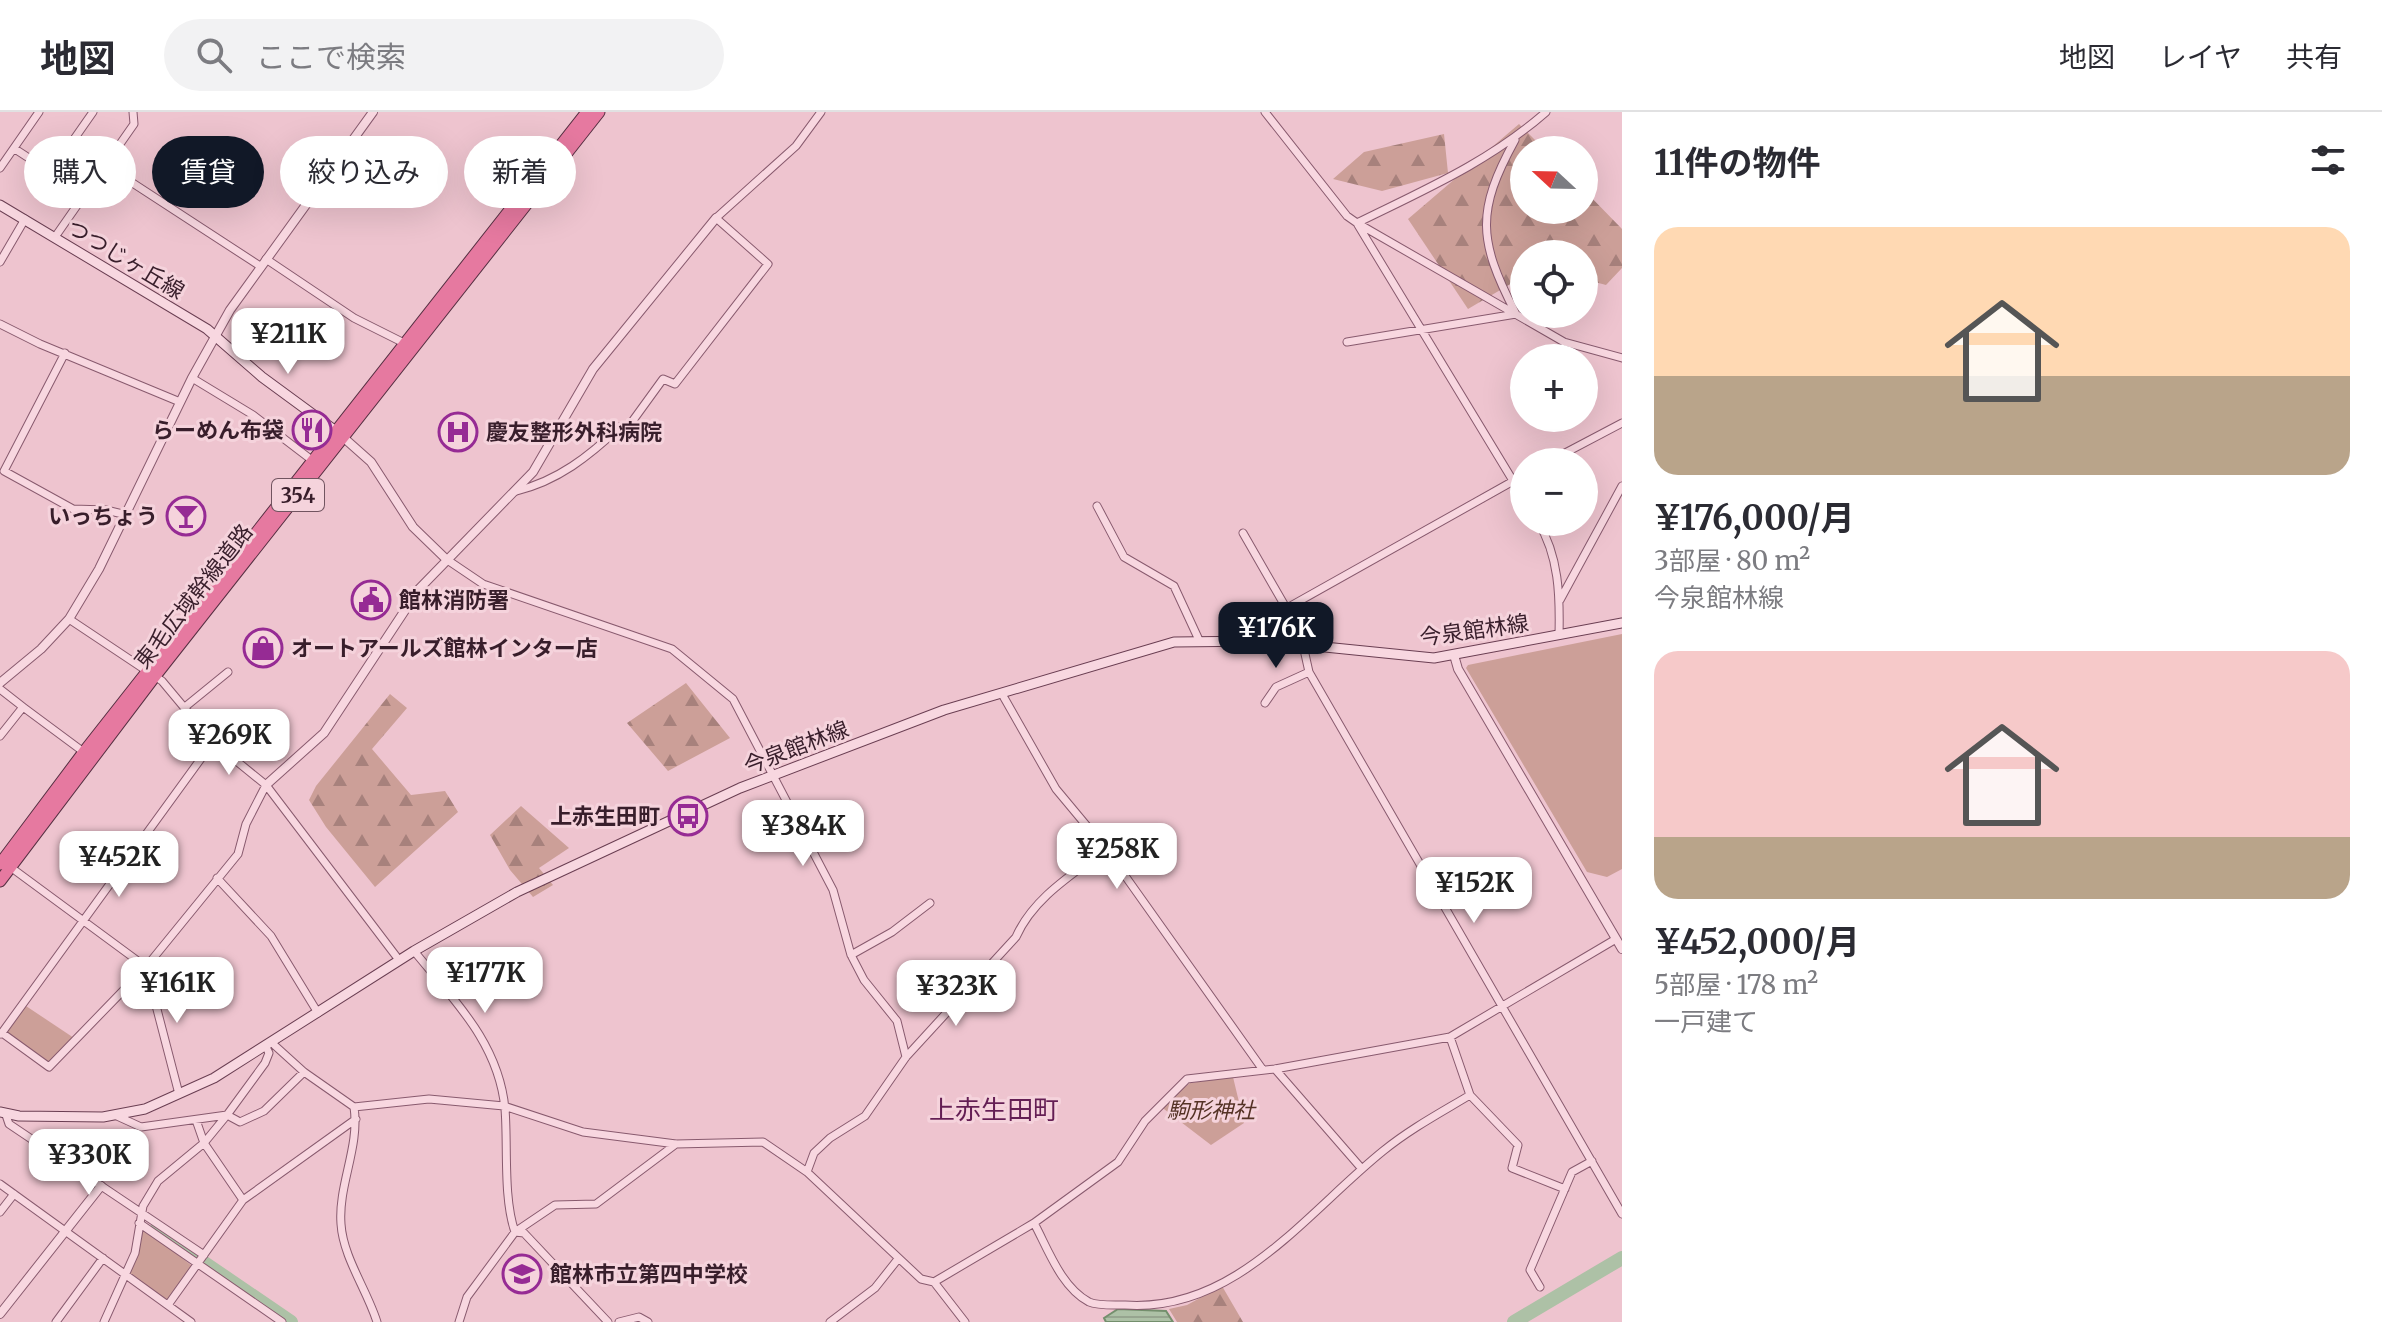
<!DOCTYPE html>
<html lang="ja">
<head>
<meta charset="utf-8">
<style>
  body { margin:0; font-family:Merriweather,"Noto Sans JP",serif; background:#f2f2f3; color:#2b2b33; height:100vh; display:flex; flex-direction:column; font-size:30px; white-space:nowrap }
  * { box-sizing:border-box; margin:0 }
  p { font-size:26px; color:#7c7c81 }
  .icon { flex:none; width:44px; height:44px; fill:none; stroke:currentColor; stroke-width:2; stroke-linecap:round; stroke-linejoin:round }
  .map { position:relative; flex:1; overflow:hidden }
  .sheet { display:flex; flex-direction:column; background:#fff; width:760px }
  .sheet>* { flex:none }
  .hud { position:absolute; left:24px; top:24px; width:760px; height:72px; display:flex; gap:16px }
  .needle { width:52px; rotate:292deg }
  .controls { position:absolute; left:1510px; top:24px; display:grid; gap:16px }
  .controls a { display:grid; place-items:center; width:88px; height:88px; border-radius:50%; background:#fff; box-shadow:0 8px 32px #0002; font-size:40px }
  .price { position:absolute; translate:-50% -68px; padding:0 18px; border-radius:16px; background:#fff; color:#222; font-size:26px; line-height:52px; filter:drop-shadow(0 2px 4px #0008) }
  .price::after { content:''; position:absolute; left:50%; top:48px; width:24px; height:18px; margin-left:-12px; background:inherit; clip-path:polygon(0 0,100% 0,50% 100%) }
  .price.active { background:#111827; color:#fff }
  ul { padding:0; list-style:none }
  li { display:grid; align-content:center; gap:16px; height:424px; padding:0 32px }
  li span { display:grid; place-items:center; height:248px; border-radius:24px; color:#555 }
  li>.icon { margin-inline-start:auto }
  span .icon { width:144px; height:144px; fill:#fffc; stroke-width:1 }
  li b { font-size:34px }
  h2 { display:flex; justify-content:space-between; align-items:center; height:96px; padding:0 32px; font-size:34px }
  .pill { padding:0 28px; border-radius:36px; background:#fff; box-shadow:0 8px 32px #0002; font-size:28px; line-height:72px }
  .pill.active { background:#111827; color:#fff }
  header { display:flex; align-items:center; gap:48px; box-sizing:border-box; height:112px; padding:0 40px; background:#fff; border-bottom:2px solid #e1e1e2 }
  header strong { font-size:38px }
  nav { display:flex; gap:44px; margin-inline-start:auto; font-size:28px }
  .search { width:560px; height:72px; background:#f2f2f3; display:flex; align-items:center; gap:20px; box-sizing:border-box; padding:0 28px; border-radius:44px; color:#7c7c81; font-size:30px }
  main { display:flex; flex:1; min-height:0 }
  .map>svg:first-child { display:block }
  .green { fill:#cc9f98 }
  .forest { fill:url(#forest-firs) }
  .water { fill:url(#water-rules); stroke:#748f6d; stroke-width:2 }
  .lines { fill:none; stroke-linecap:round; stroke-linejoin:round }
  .river { stroke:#adc1a6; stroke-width:14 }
  .minor-casing { stroke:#885a6e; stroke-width:9 }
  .tertiary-casing { stroke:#885a6e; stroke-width:10 }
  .secondary-casing { stroke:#6a3e52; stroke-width:11 }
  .trunk-casing { stroke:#562f42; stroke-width:13 }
  .minor { stroke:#f8d7e0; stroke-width:7 }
  .tertiary { stroke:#f8d7e0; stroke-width:8 }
  .secondary { stroke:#f8d7e0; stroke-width:9 }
  .trunk { stroke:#e679a0; stroke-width:11 }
  .labels { text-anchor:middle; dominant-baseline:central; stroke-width:6; stroke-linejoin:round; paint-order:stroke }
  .shield { fill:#f5d3dc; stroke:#715460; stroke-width:2 }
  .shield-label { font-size:20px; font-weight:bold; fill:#381e2b }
  .street-label { font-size:22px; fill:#381e2b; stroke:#f5d3dc }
  .poi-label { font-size:22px; font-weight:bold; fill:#381e2b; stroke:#f5d3dc; text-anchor:start }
  .park-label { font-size:22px; font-style:italic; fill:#543225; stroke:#f5d3dc }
  .quarter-label { font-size:26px; fill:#641e54; stroke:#f5d3dc }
</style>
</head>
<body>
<header>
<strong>地図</strong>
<div class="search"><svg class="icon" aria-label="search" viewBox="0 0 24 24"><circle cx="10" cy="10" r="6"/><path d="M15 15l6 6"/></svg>ここで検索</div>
<nav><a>地図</a><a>レイヤ</a><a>共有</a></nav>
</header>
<main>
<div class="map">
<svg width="1622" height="1210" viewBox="0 0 1622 1210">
  <defs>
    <pattern id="forest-firs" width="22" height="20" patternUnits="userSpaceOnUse" patternTransform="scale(2)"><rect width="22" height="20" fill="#cc9f98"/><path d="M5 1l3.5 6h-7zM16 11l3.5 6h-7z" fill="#a7817c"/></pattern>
    <pattern id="water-rules" width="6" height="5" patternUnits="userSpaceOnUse" patternTransform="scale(2)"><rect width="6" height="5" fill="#adc1a6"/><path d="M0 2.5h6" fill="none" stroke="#96a58f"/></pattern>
  </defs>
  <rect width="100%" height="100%" fill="#eec4cf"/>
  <!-- green -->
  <path class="green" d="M1622 522V757L1607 765 1587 760 1466 556 1468 553Z
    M26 894 74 926 49 955 4 923Z
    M1233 965 1244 1011 1211 1033 1160 994 1190 971Z
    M140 1112 192 1154 168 1191 128 1162Z"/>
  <!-- forest -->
  <path class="forest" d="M1519 12 1545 38H1524V98H1584V78L1622 117V156L1606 173 1584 167V142H1524V164L1468 197 1408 107Z
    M1444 22 1448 61 1382 79 1333 67 1364 40Z
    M686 571 730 626 668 659 627 611Z
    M390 582 407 596 372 637 411 683 445 679 458 700 375 775 326 715 309 688 316 674Z
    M521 694 569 736 539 756 553 773 533 785 510 758 490 723Z
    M1222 1174 1243 1210H1177L1169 1197 1187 1193Z"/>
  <!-- water -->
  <path class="water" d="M1118 1197 1166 1199 1173 1210H1106L1104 1206Z"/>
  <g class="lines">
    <!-- river -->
    <path class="river" d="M156 1118 291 1210
      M1514 1210 1622 1146"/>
    <defs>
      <path id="minor" d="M1265 0 1347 104 1357 111 1564 230 1622 246
        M15 37 84 82
        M105 53 260 154
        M0 56 39 0
        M51 60 93 0
        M1357 111C1424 78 1489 50 1546 0
        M1358 113 1524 387
        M55 125 134 12 133 0
        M266 147 354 206 406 232
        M0 150 25 107
        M1515 200C1478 128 1476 99 1515 28
        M0 212 40 232 180 290
        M1347 230 1516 202
        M65 241 4 359 73 397 106 398 127 403
        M192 266 253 303 313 349
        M1548 350 1622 311
        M516 379C558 369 589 344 620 315L626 318 663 267 675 272 768 152 716 106 796 34 821 0
        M1097 394 1124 445 1174 474 1199 528
        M1538 410C1559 444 1560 484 1559 523
        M1243 421 1285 494
        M446 447 483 472 672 537 733 587 833 778 851 843 864 868 897 909 906 945
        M1560 488 1622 374
        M69 507 162 569 213 630 266 673 399 848
        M1230 528 1524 363
        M1303 533 1309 560 1622 1102
        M0 577 23 595 0 624
        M1002 582 1056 677 1106 737 1263 958
        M1265 591 1276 575 1309 560
        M23 595 85 641
        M185 595 228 560
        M9 754 146 855 179 982
        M217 766 271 824 318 901
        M414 839C453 887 499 931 505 997 508 1033 503 1086 515 1120L524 1121 608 1210
        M851 843 892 820 930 791
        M2 921 49 955 146 855 238 742 246 712 266 673
        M1 922 213 630
        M1450 925 1470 983 1518 1033 1512 1056 1565 1077
        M272 931 304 960 354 995C360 1035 338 1073 341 1112 343 1145 367 1178 377 1210
        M1275 957 1362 1057
        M354 995 429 987 504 994 583 1020 676 1032 763 1030 807 1060 921 1167 934 1170 1034 1111 1118 1050 1145 1009 1187 967 1275 957 1450 925 1616 827
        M6 1003 9 1012 204 1143
        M117 1004 141 1015 227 1003 265 951 269 941 266 935
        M807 1060 814 1041 830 1026 865 1004 906 945 1016 825C1033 786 1073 762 1106 737
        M0 1072 191 1210
        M243 1088 204 1031 227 1003 240 1010 264 999 304 960
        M0 1100 14 1082
        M139 1111 282 1210
        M1034 1111C1048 1137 1061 1175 1089 1190 1098 1194 1115 1193 1125 1193 1235 1201 1306 1101 1383 1039 1410 1017 1440 1001 1470 983
        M934 1170 965 1210
        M1540 1175 1530 1158 1572 1060 1592 1049
        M168 1193 243 1088 356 1007
        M56 1210 103 1146
        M104 1210 135 1141 143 1094 158 1069 204 1031 196 1008
        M459 1210 467 1185 515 1120 555 1093 596 1092 676 1032
        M619 1210 639 1205 648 1210
        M830 1210 875 1176 898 1147"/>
      <path id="tertiary" d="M344 326 371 350 413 415 446 447
        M1454 543 1458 557 1622 837
        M0 571 41 537 69 507 99 457 192 266 230 198 373 0
        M266 673 324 621 419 477 533 360 593 257 716 106
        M0 1202 101 1074"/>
      <path id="secondary" d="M0 93 207 217 262 265 341 323
        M0 1000 19 1004 103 1005 145 997 214 966 414 839 517 780 740 676 944 598 1174 530 1265 529 1434 546 1622 511"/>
      <path id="trunk" d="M0 752 84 640 587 0
        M0 769 155 564 599 0"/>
    </defs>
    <!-- minor casing -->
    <use href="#minor" class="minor-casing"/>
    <!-- tertiary casing -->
    <use href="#tertiary" class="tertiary-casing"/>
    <!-- secondary casing -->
    <use href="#secondary" class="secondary-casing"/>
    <!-- trunk casing -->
    <use href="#trunk" class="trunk-casing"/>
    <!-- minor -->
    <use href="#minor" class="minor"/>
    <!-- tertiary -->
    <use href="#tertiary" class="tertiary"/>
    <!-- secondary -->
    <use href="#secondary" class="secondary"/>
    <!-- trunk -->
    <use href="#trunk" class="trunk"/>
  </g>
  <!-- icons -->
  <defs>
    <symbol id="restaurant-ring" viewBox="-11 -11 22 22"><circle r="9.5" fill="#f5d3dc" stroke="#962b94" stroke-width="1.5"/><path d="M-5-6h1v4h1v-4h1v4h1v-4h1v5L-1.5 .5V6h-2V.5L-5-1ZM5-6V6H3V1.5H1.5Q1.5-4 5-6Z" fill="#962b94"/></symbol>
    <symbol id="hospital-ring" viewBox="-11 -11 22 22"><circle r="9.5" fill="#f5d3dc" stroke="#962b94" stroke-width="1.5"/><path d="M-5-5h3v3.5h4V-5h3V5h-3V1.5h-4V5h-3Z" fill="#962b94"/></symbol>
    <symbol id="bar-ring" viewBox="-11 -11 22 22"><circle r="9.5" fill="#f5d3dc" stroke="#962b94" stroke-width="1.5"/><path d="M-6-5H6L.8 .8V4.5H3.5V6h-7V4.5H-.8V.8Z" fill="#962b94"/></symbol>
    <symbol id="civic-ring" viewBox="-11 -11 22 22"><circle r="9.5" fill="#f5d3dc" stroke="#962b94" stroke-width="1.5"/><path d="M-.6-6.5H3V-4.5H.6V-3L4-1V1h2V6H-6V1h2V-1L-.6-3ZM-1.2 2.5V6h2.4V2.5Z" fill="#962b94"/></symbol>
    <symbol id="shop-ring" viewBox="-11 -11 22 22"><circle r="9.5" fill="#f5d3dc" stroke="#962b94" stroke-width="1.5"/><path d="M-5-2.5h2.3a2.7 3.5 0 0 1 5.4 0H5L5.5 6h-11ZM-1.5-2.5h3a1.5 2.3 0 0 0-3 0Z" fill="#962b94"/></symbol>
    <symbol id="bus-ring" viewBox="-11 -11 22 22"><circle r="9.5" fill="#f5d3dc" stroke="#962b94" stroke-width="1.5"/><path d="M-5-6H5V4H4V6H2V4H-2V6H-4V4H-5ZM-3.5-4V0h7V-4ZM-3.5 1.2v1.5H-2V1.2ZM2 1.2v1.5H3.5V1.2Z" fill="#962b94"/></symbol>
    <symbol id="school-ring" viewBox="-11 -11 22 22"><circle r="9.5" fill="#f5d3dc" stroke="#962b94" stroke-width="1.5"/><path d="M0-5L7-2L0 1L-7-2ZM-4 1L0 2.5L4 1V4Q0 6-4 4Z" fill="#962b94"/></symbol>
  </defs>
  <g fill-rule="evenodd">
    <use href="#restaurant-ring" x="290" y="296" width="44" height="44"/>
    <use href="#hospital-ring" x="436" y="298" width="44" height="44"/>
    <use href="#bar-ring" x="164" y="382" width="44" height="44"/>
    <use href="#civic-ring" x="349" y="466" width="44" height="44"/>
    <use href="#shop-ring" x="241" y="514" width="44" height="44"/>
    <use href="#bus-ring" x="666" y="682" width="44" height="44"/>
    <use href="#school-ring" x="500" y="1140" width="44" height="44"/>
  </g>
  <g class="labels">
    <!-- shield labels -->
    <rect class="shield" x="272" y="367" width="52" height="32" rx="6"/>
    <g class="shield-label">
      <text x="298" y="383">354</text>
    </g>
    <!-- street labels -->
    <g class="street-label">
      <text transform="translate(126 147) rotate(31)">つつじヶ丘線</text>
      <text transform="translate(193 484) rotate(-52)">東毛広域幹線道路</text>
      <text transform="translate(1474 518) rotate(-8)">今泉館林線</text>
      <text transform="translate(796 635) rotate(-21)">今泉館林線</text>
    </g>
    <!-- poi labels -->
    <g class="poi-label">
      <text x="284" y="318" text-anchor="end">らーめん布袋</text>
      <text x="486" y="320">慶友整形外科病院</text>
      <text x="158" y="404" text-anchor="end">いっちょう</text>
      <text x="399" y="488">館林消防署</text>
      <text x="291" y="536">オートアールズ館林インター店</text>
      <text x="660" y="704" text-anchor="end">上赤生田町</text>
      <text x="550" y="1162">館林市立第四中学校</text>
    </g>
    <!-- park labels -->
    <g class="park-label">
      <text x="1211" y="998">駒形神社</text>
    </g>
    <!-- quarter labels -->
    <g class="quarter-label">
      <text x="994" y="997">上赤生田町</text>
    </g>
  </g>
</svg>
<div class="controls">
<a><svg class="needle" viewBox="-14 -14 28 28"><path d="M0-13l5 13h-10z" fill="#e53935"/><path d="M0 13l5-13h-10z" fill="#7c7c81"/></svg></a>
<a><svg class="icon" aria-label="locate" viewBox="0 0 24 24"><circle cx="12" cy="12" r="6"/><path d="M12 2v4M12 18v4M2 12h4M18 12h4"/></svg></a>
<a>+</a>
<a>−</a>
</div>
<b class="price" style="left:288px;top:264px">¥211K</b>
<b class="price active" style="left:1276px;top:558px">¥176K</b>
<b class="price" style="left:229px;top:665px">¥269K</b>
<b class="price" style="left:803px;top:756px">¥384K</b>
<b class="price" style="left:1117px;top:779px">¥258K</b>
<b class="price" style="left:119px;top:787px">¥452K</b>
<b class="price" style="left:1474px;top:813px">¥152K</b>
<b class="price" style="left:485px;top:903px">¥177K</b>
<b class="price" style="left:177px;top:913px">¥161K</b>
<b class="price" style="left:956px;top:916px">¥323K</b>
<b class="price" style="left:89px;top:1085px">¥330K</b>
<div class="hud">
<a class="pill">購入</a>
<a class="pill active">賃貸</a>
<a class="pill">絞り込み</a>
<a class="pill">新着</a>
</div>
</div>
<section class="sheet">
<h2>11件の物件<svg class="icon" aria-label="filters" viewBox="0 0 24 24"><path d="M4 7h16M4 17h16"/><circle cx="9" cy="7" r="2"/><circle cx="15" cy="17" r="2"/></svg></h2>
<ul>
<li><span style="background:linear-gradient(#ffd9b3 60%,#b9a48a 0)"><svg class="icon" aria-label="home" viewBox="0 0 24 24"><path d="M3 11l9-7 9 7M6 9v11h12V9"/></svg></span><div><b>¥176,000/月</b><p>3部屋 · 80 m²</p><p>今泉館林線</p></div></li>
<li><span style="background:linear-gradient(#f6c9c9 75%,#b9a48a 0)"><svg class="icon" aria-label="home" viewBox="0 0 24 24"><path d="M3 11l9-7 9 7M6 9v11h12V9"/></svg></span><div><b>¥452,000/月</b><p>5部屋 · 178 m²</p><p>一戸建て</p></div></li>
</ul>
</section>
</main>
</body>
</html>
